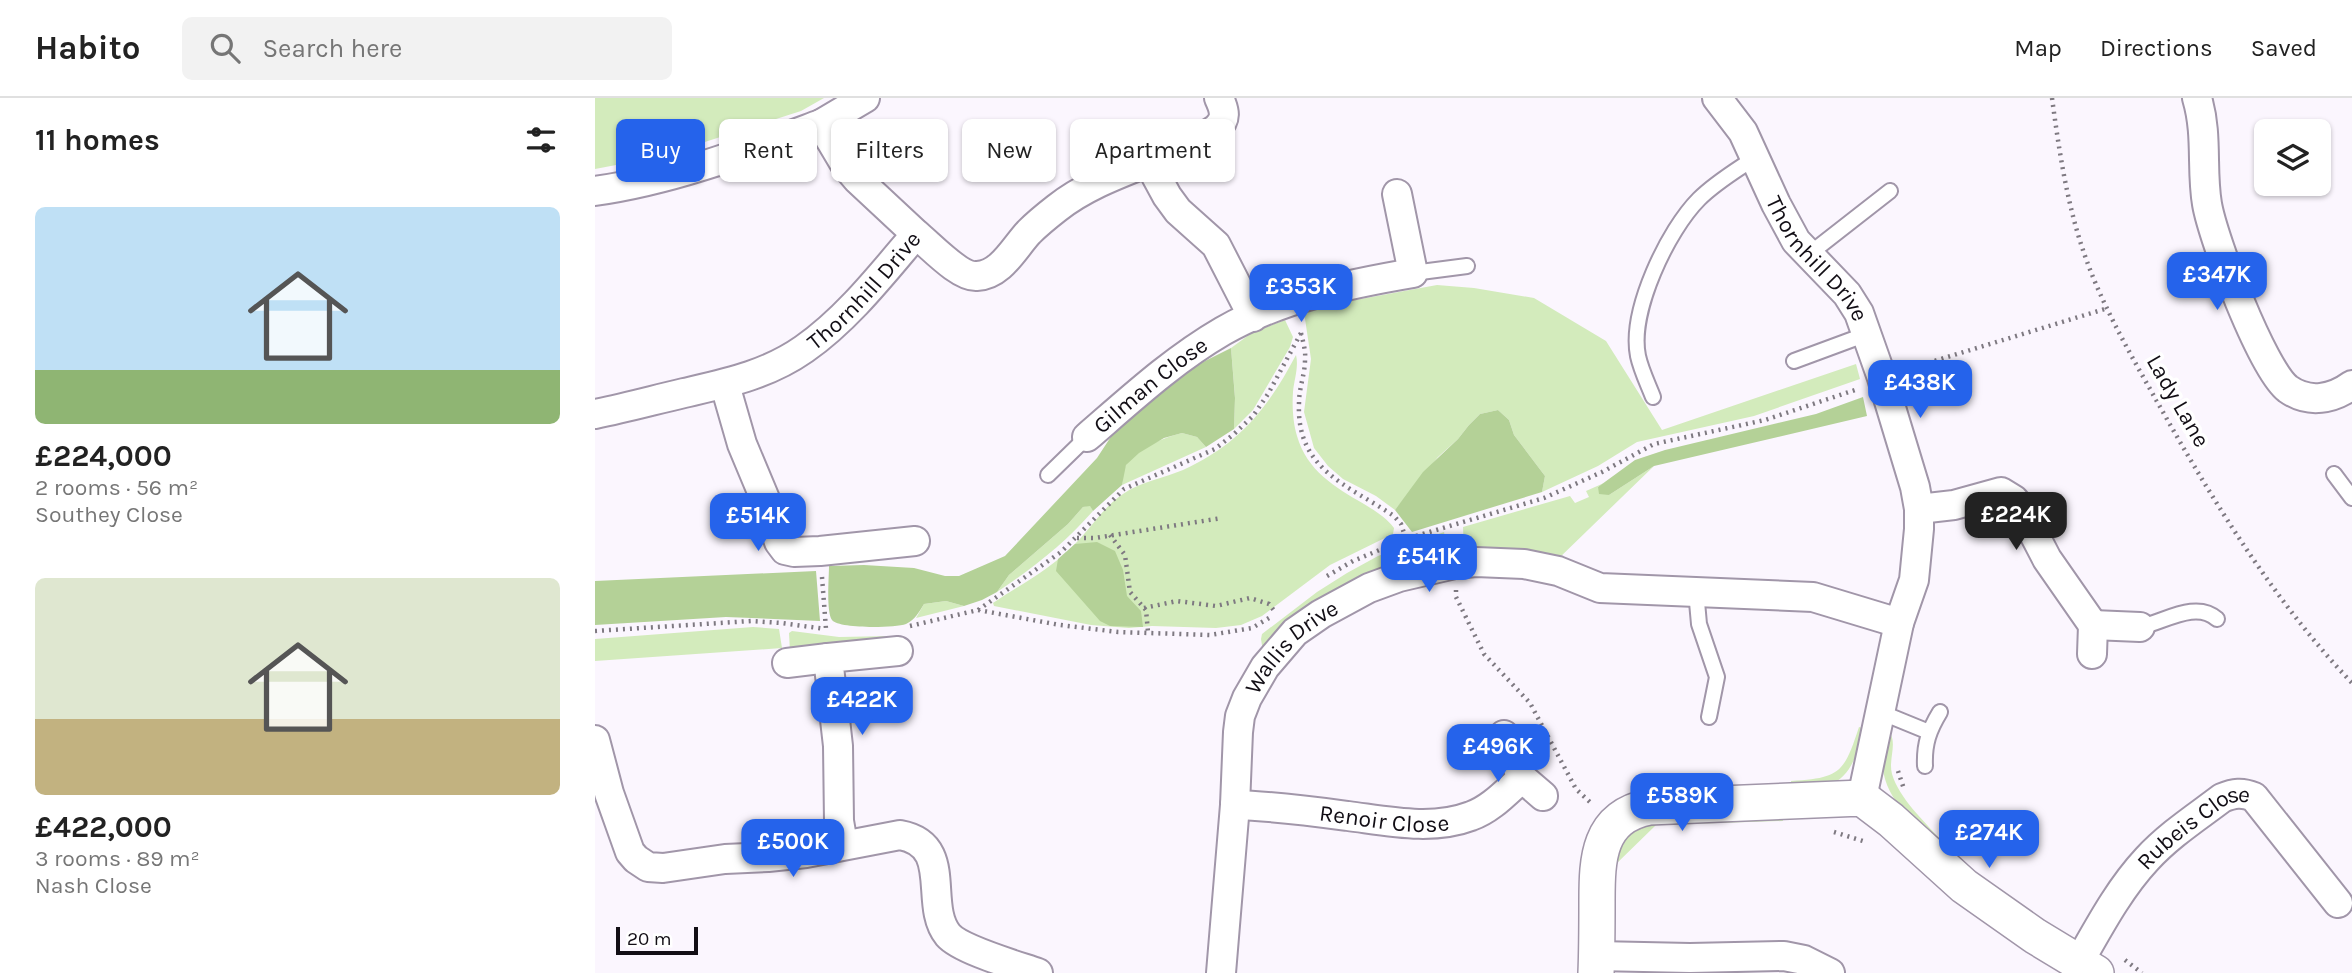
<!DOCTYPE html>
<html lang="en">
<head>
<meta charset="utf-8">
<style>
  body { margin:0; font-family:Karla,sans-serif; background:#f2f2f2; color:#222; height:100vh; display:flex; flex-direction:column; font-size:26px; white-space:nowrap }
  * { box-sizing:border-box; margin:0 }
  p { font-size:23px; color:#767676 }
  .icon { flex:none; width:38px; height:38px; fill:none; stroke:currentColor; stroke-width:2; stroke-linecap:round; stroke-linejoin:round }
  .map { position:relative; flex:1; overflow:hidden }
  .details { display:flex; flex-direction:column; background:#fff; width:595px }
  .details>* { flex:none }
  .hud { position:absolute; left:21px; top:21px; width:665px; height:63px; display:flex; gap:14px }
  .fabs { position:absolute; left:1659px; top:21px; display:grid; gap:14px }
  .fabs a { display:grid; place-items:center; width:77px; height:77px; border-radius:10px; background:#fff; box-shadow:0 2px 5px #0004; font-size:35px }
  .scale { position:absolute; left:21px; bottom:18px; width:82px; box-sizing:border-box; padding-left:7px; border:4px solid #120e15; border-top:0; font-size:19px; line-height:24px; white-space:nowrap; color:#120e15; -webkit-text-stroke:5px #fff; paint-order:stroke }
  .price { position:absolute; translate:-50% -60px; padding:0 16px; border-radius:14px; background:#2563eb; color:#fff; font-size:23px; line-height:46px; filter:drop-shadow(0 2px 4px #0008) }
  .price::after { content:''; position:absolute; left:50%; top:42px; width:21px; height:16px; margin-left:-10px; background:inherit; clip-path:polygon(0 0,100% 0,50% 100%) }
  .price.current { background:#222; color:#fff }
  ul { padding:0; list-style:none }
  li { display:grid; align-content:center; gap:14px; height:371px; padding:0 35px }
  li span { display:grid; place-items:center; height:217px; border-radius:10px; color:#555 }
  li>.icon { margin-inline-start:auto }
  span .icon { width:126px; height:126px; fill:#fffc; stroke-width:1 }
  li b { font-size:30px }
  h2 { display:flex; justify-content:space-between; align-items:center; height:84px; padding:0 35px; font-size:30px }
  .pill { padding:0 24px; border-radius:10px; background:#fff; box-shadow:0 2px 5px #0004; font-size:24px; line-height:63px }
  .pill.current { background:#2563eb; color:#fff }
  header { display:flex; align-items:center; gap:42px; box-sizing:border-box; height:98px; padding:0 35px; background:#fff; border-bottom:2px solid #e0e0e0 }
  header strong { font-size:33px }
  nav { display:flex; gap:38px; margin-inline-start:auto; font-size:24px }
  .search { width:490px; height:63px; background:#f2f2f2; display:flex; align-items:center; gap:18px; box-sizing:border-box; padding:0 24px; border-radius:10px; color:#767676; font-size:26px }
  main { display:flex; flex:1; min-height:0 }
  .map>svg:first-child { display:block }
  .green { fill:#d3ebbc }
  .forest { fill:#b4d197 }
  .lines { fill:none; stroke-linecap:round; stroke-linejoin:round }
  .service-casing { stroke:#a196a9; stroke-width:18 }
  .minor-casing { stroke:#a196a9; stroke-width:32 }
  .tertiary-casing { stroke:#a196a9; stroke-width:38 }
  .path { stroke:#7e7981; stroke-width:4.5; stroke-dasharray:2 5; stroke-linecap:butt }
  .service { stroke:#fff; stroke-width:14 }
  .minor { stroke:#fff; stroke-width:28 }
  .tertiary { stroke:#fff; stroke-width:35 }
  .labels { text-anchor:middle; dominant-baseline:central; stroke-width:7; stroke-linejoin:round; paint-order:stroke }
  .street-label { font-size:23px; fill:#120e15; stroke:#fff }
</style>
</head>
<body>
<header>
<strong>Habito</strong>
<div class="search"><svg class="icon" aria-label="search" viewBox="0 0 24 24"><circle cx="10" cy="10" r="6"/><path d="M15 15l6 6"/></svg>Search here</div>
<nav><a>Map</a><a>Directions</a><a>Saved</a></nav>
</header>
<main>
<section class="details">
<h2>11 homes<svg class="icon" aria-label="filters" viewBox="0 0 24 24"><path d="M4 7h16M4 17h16"/><circle cx="9" cy="7" r="2"/><circle cx="15" cy="17" r="2"/></svg></h2>
<ul>
<li><span style="background:linear-gradient(#bfe0f5 75%,#8fb573 0)"><svg class="icon" aria-label="home" viewBox="0 0 24 24"><path d="M3 11l9-7 9 7M6 9v11h12V9"/></svg></span><div><b>£224,000</b><p>2 rooms · 56 m²</p><p>Southey Close</p></div></li>
<li><span style="background:linear-gradient(#dfe7d0 65%,#c2b280 0)"><svg class="icon" aria-label="home" viewBox="0 0 24 24"><path d="M3 11l9-7 9 7M6 9v11h12V9"/></svg></span><div><b>£422,000</b><p>3 rooms · 89 m²</p><p>Nash Close</p></div></li>
</ul>
</section>
<div class="map">
<svg width="1757" height="875" viewBox="0 0 1757 875">
  <rect width="100%" height="100%" fill="#fbf6fe"/>
  <!-- green -->
  <path class="green" d="M0 0H229L206 13 63 59 0 71Z
    M842 187 879 190 939 200 1011 243 1067 332 1261 266 1265 281 1159 318 1042 344 1003 368 947 394 950 378 919 337 914 322 903 312 885 316 874 327 863 341 843 359 800 412 781 398 748 381 733 368 719 350 709 314 716 261 709 214 722 209Z
    M690 222 698 239 695 249 658 312 639 331 640 299 636 250 658 234Z
    M701 257C704 269 699 282 698 294 697 308 698 325 702 338 712 373 740 389 769 406 780 413 791 419 799 430L798 436 735 467 667 518 646 527 621 530 557 528 534 530 496 527 399 508 398 505C425 487 454 472 477 449 494 433 508 409 528 396 545 384 569 380 588 372 644 347 673 310 701 257Z
    M587 335 602 339 611 349 527 387C528 380 528 371 532 365 545 349 568 340 587 335Z
    M1059 368 961 463 869 452 868 429 975 398 980 405 994 399 991 393 1009 385 1003 389 1014 397Z
    M495 407 498 413C469 446 438 470 402 494L414 477 473 426 488 409Z
    M849 434 853 457 668 554 666 541 667 536 722 494 752 475 783 458Z
    M351 503 369 508 321 520 329 506Z
    M158 529 184 531 187 550 0 563V541Z
    M197 533 244 539 297 538 298 543 195 554 194 535Z
    M1264 629 1271 631C1264 648 1257 680 1235 686 1223 689 1208 688 1196 689V683C1245 680 1249 675 1264 629Z
    M1294 633C1303 646 1293 661 1297 676 1304 700 1329 723 1346 742L1340 748C1321 727 1291 701 1288 671 1287 659 1292 645 1294 633Z
    M1187 715 1188 723 1061 727 1020 767 1019 827 1012 769 1042 723Z"/>
  <!-- forest -->
  <path class="forest" d="M636 250 640 300 639 331 611 349 602 339 587 335 569 340 544 355 531 367 527 387 498 413 495 408 488 409 473 426 414 477 402 494 387 502 369 508 351 503 329 506C324 514 320 522 311 526 299 530 244 531 237 522 231 513 234 480 234 468L269 467 319 470 350 478H364L410 458 502 360 521 331 545 306 600 268Z
    M1268 299 1272 318 1059 368 1014 397 1004 396 1003 389 1040 362 1070 352 1221 316Z
    M903 312 914 322 919 337 950 378 947 394 817 434 800 412 828 374 863 341 874 327 885 316Z
    M502 444 520 453 528 472 532 498 546 513 548 529 515 528 505 523 461 473 463 461 480 446Z
    M221 473 225 523 131 519 0 527V483Z"/>
  <g class="lines">
    <defs>
      <path id="service" d="M1213 157 1295 93
        M818 175 872 168
        M1199 263 1272 236
        M1058 299C1053 286 1046 272 1043 258 1034 213 1073 132 1104 101 1121 84 1142 72 1161 59
        M1739 376 1757 400
        M453 377 492 339
        M1101 493 1104 526 1122 579 1114 619
        M1545 529C1569 524 1601 502 1622 521
        M1285 614 1334 634
        M1330 668C1329 646 1334 632 1345 614"/>
      <g id="minor">
        <path d="M270 0 226 26 251 68 262 81 321 136"/>
        <path id="s1" d="M1122 0 1148 34 1181 106 1201 143 1252 196 1264 215 1287 280 1320 389 1324 411V431L1319 482 1304 525 1267 700"/>
        <path d="M1602 0C1613 37 1606 71 1612 106 1618 141 1667 271 1693 291 1714 306 1738 301 1757 287"/>
        <path d="M553 63 572 98 583 113 621 147 658 219"/>
        <path d="M0 93C78 82 153 53 226 26"/>
        <path d="M130 287 147 346 170 401 184 444 190 452 199 454 225 453 320 443"/>
        <path id="s2" d="M0 316C30 310 59 302 89 295 132 285 172 277 209 251 252 221 287 176 321 136 335 147 365 180 382 178 406 177 419 150 434 134 443 125 453 117 462 110 509 73 572 64 621 31 632 21 630 13 624 0"/>
        <path id="s3" d="M492 339C536 301 578 262 628 233 686 200 753 186 818 175L802 96"/>
        <path d="M1324 411 1359 407 1406 394 1419 402 1425 409 1452 461 1498 527 1497 556"/>
        <path d="M1498 527 1545 529"/>
        <path d="M192 565 233 560"/>
        <path d="M909 637 927 680 948 698"/>
        <path d="M0 642 14 695 35 754 41 761 53 769 68 770 130 761 173 759 211 755 305 737C360 747 328 806 353 837 366 852 423 868 443 875"/>
        <path id="s4" d="M640 707C678 708 715 713 753 718 792 723 837 733 876 718 896 711 911 694 927 680"/>
        <path d="M248 746 244 723 243 648 233 560 303 553"/>
        <path d="M1002 858 1095 860 1189 858 1209 862 1235 875"/>
        <path id="s5" d="M1484 864C1504 829 1524 791 1552 761 1574 737 1602 719 1627 700 1639 695 1647 694 1659 699L1743 805"/>
        <path id="s6" d="M626 875 640 707 643 634 645 618 652 600 670 569 700 534 726 516 774 490 804 479 860 466 881 464 929 466 963 473 1005 490 1218 499 1304 525"/>
      </g>
      <path id="tertiary" d="M1001 875C1002 851 1002 827 1002 803 1002 761 1003 719 1054 709L1267 700 1296 722 1369 788 1440 838 1501 875"/>
    </defs>
    <!-- service casing -->
    <use href="#service" class="service-casing"/>
    <!-- minor casing -->
    <use href="#minor" class="minor-casing"/>
    <!-- tertiary casing -->
    <use href="#tertiary" class="tertiary-casing"/>
    <!-- path -->
    <path class="path" d="M1457 0C1464 52 1472 106 1489 155 1507 208 1537 259 1564 307 1619 405 1680 504 1757 585
      M706 235C708 244 711 253 710 262 710 276 704 290 704 305 701 372 753 387 799 418L806 426 811 441
      M1313 271 1513 210
      M515 437 530 457 535 494 551 512 553 534
      M482 440H500L627 420
      M732 478 758 463 811 441 949 400 1007 374 1059 346 1170 322 1263 291
      M227 479 231 531
      M861 492V499L889 556 935 605 981 691 997 706
      M549 510 582 503 621 508 655 500 674 506 681 515
      M383 512 466 454 529 391 620 351 639 336 658 318 673 296 706 235
      M315 528 383 512 465 527 523 534 615 537 657 530 674 520
      M0 533 156 523 187 525 230 531
      M1303 673 1309 691
      M1239 734 1271 744
      M1530 862 1547 875"/>
    <!-- service -->
    <use href="#service" class="service"/>
    <!-- minor -->
    <use href="#minor" class="minor"/>
    <!-- tertiary -->
    <use href="#tertiary" class="tertiary"/>
  </g>
  <g class="labels">
    <!-- street labels -->
    <g class="street-label">
      <text stroke="none"><textPath href="#s1" startOffset="191">Thornhill Drive</textPath></text>
      <text stroke="none"><textPath href="#s2" startOffset="304">Thornhill Drive</textPath></text>
      <text stroke="none"><textPath href="#s3" startOffset="82">Gilman Close</textPath></text>
      <text transform="translate(1583 303) rotate(60)">Lady Lane</text>
      <text stroke="none"><textPath href="#s6" startOffset="346">Wallis Drive</textPath></text>
      <text stroke="none"><textPath href="#s4" startOffset="150">Renoir Close</textPath></text>
      <text stroke="none"><textPath href="#s5" startOffset="182">Rubeis Close</textPath></text>
    </g>
  </g>
</svg>
<div class="fabs">
<a><svg class="icon" aria-label="layers" viewBox="0 0 24 24"><path d="M12 4l9 5-9 5-9-5zM3 14l9 5 9-5"/></svg></a>
</div>
<div class="scale">20 m</div>
<b class="price" style="left:1622px;top:214px">£347K</b>
<b class="price" style="left:706px;top:226px">£353K</b>
<b class="price" style="left:1325px;top:322px">£438K</b>
<b class="price current" style="left:1421px;top:454px">£224K</b>
<b class="price" style="left:163px;top:455px">£514K</b>
<b class="price" style="left:834px;top:496px">£541K</b>
<b class="price" style="left:267px;top:639px">£422K</b>
<b class="price" style="left:903px;top:686px">£496K</b>
<b class="price" style="left:1087px;top:735px">£589K</b>
<b class="price" style="left:1394px;top:772px">£274K</b>
<b class="price" style="left:198px;top:781px">£500K</b>
<div class="hud">
<a class="pill current">Buy</a>
<a class="pill">Rent</a>
<a class="pill">Filters</a>
<a class="pill">New</a>
<a class="pill">Apartment</a>
</div>
</div>
</main>
</body>
</html>
